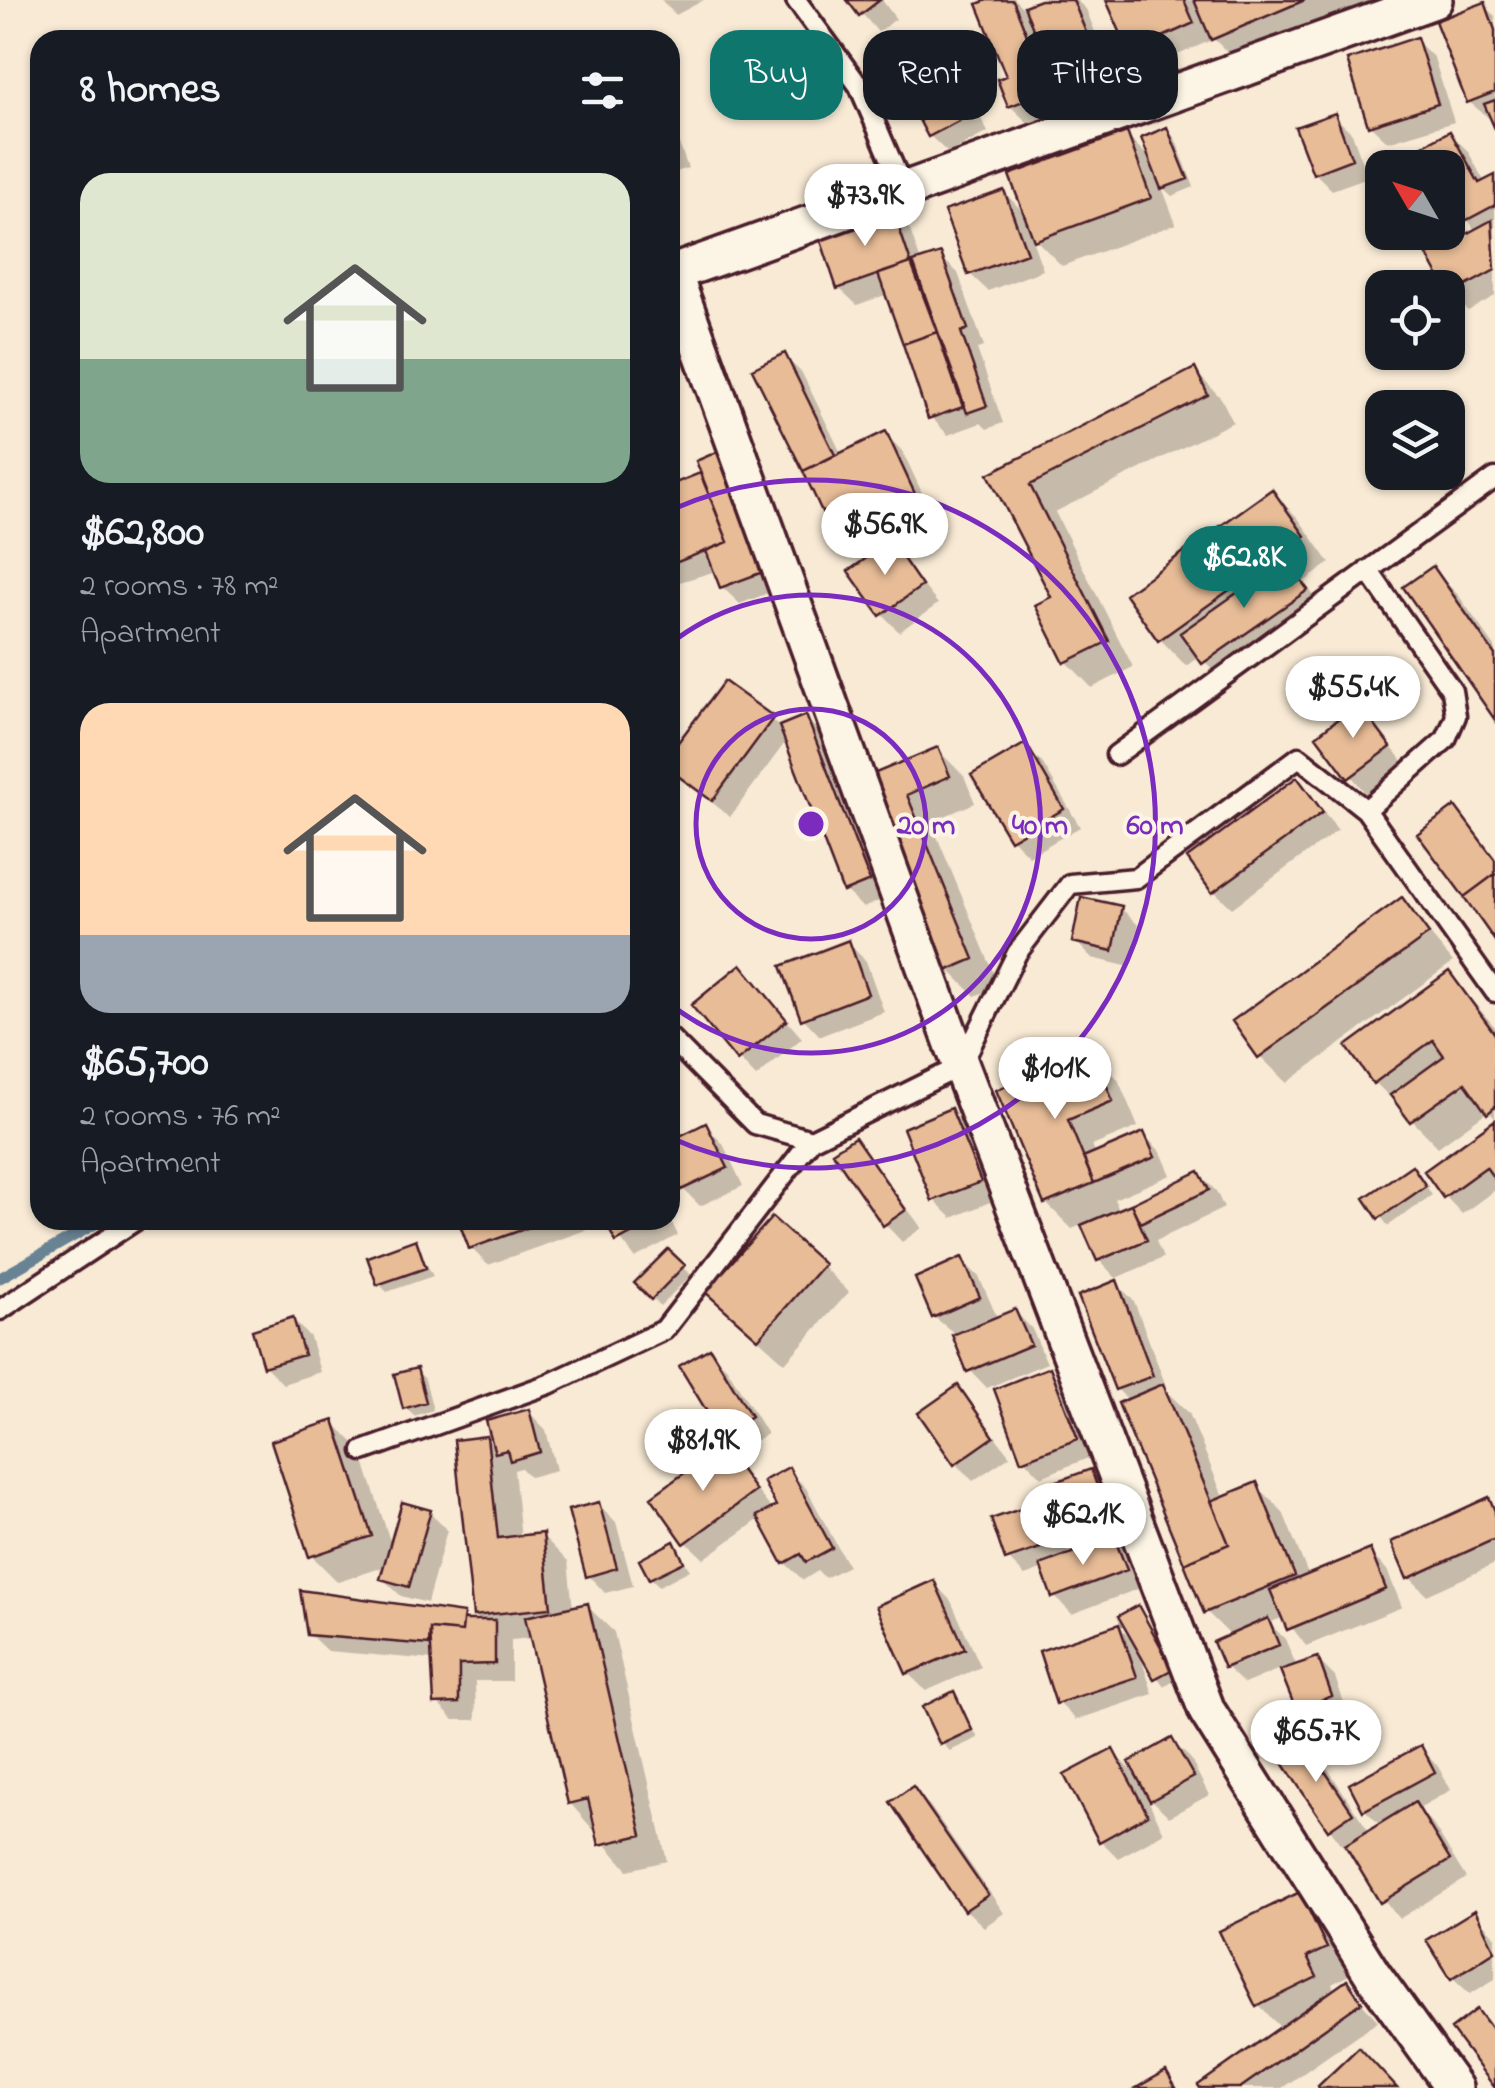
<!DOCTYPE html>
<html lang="en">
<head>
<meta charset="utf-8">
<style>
  body { margin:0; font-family:"Indie Flower",sans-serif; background:#20242c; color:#f1f3f6; height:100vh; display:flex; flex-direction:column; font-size:38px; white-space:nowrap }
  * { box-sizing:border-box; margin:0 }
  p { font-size:32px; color:#9ea1a6 }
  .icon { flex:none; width:55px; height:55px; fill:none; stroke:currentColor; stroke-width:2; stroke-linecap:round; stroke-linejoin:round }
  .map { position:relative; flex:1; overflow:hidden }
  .details { position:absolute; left:30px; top:30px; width:650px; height:1200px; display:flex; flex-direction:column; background:#171b24; border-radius:30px; box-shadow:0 2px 8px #0004 }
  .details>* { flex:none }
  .top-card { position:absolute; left:710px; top:30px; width:635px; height:90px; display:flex; gap:20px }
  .needle { width:65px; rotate:309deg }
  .controls { position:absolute; left:1365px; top:150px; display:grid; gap:20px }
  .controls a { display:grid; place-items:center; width:100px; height:100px; border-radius:20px; background:#171b24; box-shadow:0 2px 8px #0004; font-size:50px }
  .price { position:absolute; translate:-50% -85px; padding:0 22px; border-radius:35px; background:#fff; color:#222; font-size:32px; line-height:65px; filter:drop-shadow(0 2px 5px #0008) }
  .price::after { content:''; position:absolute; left:50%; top:60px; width:30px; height:22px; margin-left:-15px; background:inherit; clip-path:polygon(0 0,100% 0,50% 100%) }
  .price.current { background:#0f766e; color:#fff }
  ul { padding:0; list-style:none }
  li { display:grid; align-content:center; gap:20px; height:530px; padding:0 50px }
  li span { display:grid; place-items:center; height:310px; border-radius:30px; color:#555 }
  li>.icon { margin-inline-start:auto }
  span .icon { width:180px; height:180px; fill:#fffc; stroke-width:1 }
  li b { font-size:42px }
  h2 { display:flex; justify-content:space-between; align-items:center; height:120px; padding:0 50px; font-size:42px }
  .pill { padding:0 35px; border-radius:30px; background:#171b24; box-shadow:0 2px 8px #0004; font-size:35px; line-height:90px }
  .pill.current { background:#0f766e; color:#fff }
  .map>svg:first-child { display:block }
  .shadow { fill:#0003; fill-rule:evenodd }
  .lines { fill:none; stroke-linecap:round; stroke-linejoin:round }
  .stream { stroke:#678393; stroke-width:11 }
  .building { fill:#e7bc97; stroke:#4a1f2b; stroke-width:2.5 }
  .lane-casing { stroke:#4a1f2b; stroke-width:25 }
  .street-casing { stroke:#4a1f2b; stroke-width:42 }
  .lane { stroke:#fcf5e5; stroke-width:18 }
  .street { stroke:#fcf5e5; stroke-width:35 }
  .ring { fill:none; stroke:#7b2cbf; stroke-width:5 }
  .centre { fill:#7b2cbf; stroke:#fcf5e5; stroke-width:5 }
  .ring-label { font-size:30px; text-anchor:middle; font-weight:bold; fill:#7b2cbf; stroke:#fcf5e5; stroke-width:8; stroke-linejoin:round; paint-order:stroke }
</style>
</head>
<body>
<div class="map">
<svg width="1495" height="2088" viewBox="0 0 1495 2088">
  <rect width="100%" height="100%" fill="#f8ead5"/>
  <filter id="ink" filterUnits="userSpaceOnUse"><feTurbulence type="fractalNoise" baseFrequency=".01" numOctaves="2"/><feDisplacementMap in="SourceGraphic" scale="20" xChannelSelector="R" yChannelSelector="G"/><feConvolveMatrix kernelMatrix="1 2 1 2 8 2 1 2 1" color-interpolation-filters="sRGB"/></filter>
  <g filter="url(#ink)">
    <!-- shadow -->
    <path class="shadow" d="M661 0H704L676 15Z
      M850 0H882L896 19 878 32Z
      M994 0H1015L1024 9 1047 0H1076L1086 9 1118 90 1077 106 1056 84 1065 108 1028 123 1010 106Z
      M1109 0H1381L1382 4 1240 65 1214 39 1148 68 1131 50Z
      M1484 5 1495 16V123L1469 102Z
      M1416 40 1434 58 1454 122 1388 142 1370 125Z
      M936 48 953 66 988 132 948 153 930 136Z
      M1334 116 1352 133 1368 177 1332 190 1315 173Z
      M670 119 688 168 670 174Z
      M1167 130 1175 138 1194 187 1172 196 1162 187 1176 224 1062 266 1030 234 1043 270 988 291 970 274 1004 192 1027 216 1126 135 1153 161Z
      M1450 134 1468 151 1485 183 1495 177V296L1468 311 1451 293 1476 232 1448 188Z
      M892 212 910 230 921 262 940 256 958 273 984 347 977 349 1003 423 987 429 981 423 948 435 931 417 888 294 857 305 839 288Z
      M670 308 688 356 670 361Z
      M784 356 802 373 842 455 886 434 903 452 931 512 851 549 834 532 755 370Z
      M1195 371 1221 398 1233 422 1055 512 1133 667 1092 688 1066 661 1054 598 991 475Z
      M716 455 734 473 778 589 740 604 722 587 716 571 670 585V488L703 474Z
      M1272 492 1298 518 1330 563 1304 582 1323 608 1222 680 1200 656 1186 666 1160 639Z
      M890 544 938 604 899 632 882 614Z
      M1433 569 1459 596 1495 647V715Z
      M725 684 781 728 806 718 823 736 886 898 863 908 845 890 787 740 730 817 670 768V757Z
      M1357 706 1406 765 1367 795 1319 736Z
      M1025 746 1043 764 1080 827 1029 856 1012 839Z
      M938 750 964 776 975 803 931 822 999 986 975 996 948 969 869 778Z
      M1297 781 1338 830 1232 908 1214 891Z
      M1455 809 1495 857V937Z
      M1402 901 1453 962 1287 1083 1260 1056Z
      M1121 908 1139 926 1130 967 1092 958 1075 941Z
      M848 943 866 961 884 1012 820 1036 803 1018Z
      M740 967 802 1038 756 1077 739 1059Z
      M1449 974 1495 1027V1118L1488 1111 1438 1147 1375 1082Z
      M1092 1053 1118 1079 1138 1127 1092 1146 1096 1155 1144 1135 1161 1152 1171 1175 1114 1199 1119 1210 1199 1174 1216 1191 1224 1208 1156 1241 1163 1258 1116 1278 1099 1260 1084 1224 1072 1229 1046 1203 1000 1092Z
      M950 1111 967 1128 997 1199 952 1218 934 1200Z
      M1495 1123V1190L1462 1214 1445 1196Z
      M706 1126 723 1144 743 1186 700 1206 683 1189 670 1162V1143Z
      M855 1140 922 1228 902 1242 885 1224Z
      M1420 1177 1432 1195 1388 1226 1368 1199Z
      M670 1219 678 1235 635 1258 608 1222 488 1265 471 1248V1220Z
      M415 1242 433 1276 387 1292 379 1284Z
      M668 1252 691 1275 660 1306 638 1283Z
      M962 1260 979 1277 998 1319 1015 1311 1032 1329 1047 1363 987 1388 970 1370 954 1333 934 1317Z
      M822 1266 849 1292 785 1363 735 1318Z
      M1116 1283 1134 1301 1169 1394 1189 1413 1224 1499 1256 1485 1283 1512 1309 1577 1369 1552 1387 1570 1402 1607 1306 1646 1284 1617 1269 1623 1285 1639 1297 1667 1317 1659 1335 1677 1348 1714 1316 1726 1298 1709 1282 1668 1244 1684 1226 1667 1231 1636 1206 1611 1129 1401 1117 1389Z
      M293 1320 310 1337 320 1372 283 1384 265 1366Z
      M709 1351 727 1368 767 1434 740 1451 723 1433Z
      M1049 1370 1067 1388 1093 1456 1041 1477 1024 1459Z
      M417 1371 425 1379 433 1410 414 1416 406 1407Z
      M958 1388 1010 1456 973 1481 956 1464Z
      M529 1412 546 1430 556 1470 530 1477 521 1468 514 1470 521 1538 542 1535 568 1562 573 1609 587 1606 614 1632 667 1861 628 1870 570 1803 532 1638 511 1640V1681H475L476 1720H454L437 1703 433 1660 327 1651 309 1634 463 1615 470 1623H483L475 1615 487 1439 496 1448Z
      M334 1423 360 1449 392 1547 429 1512 447 1530 427 1603 401 1596 383 1579 387 1566 338 1582 312 1556Z
      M723 1448 773 1511 779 1507 788 1470 806 1488 848 1566 825 1578 818 1571 803 1580 785 1563 761 1518 704 1559 686 1542Z
      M1091 1472 1108 1490 1128 1545 1122 1548 1131 1557 1143 1587 1072 1614 1055 1597 1044 1569 1025 1576 1007 1558 1044 1504ZM1096 1520 1109 1542 1069 1557 1061 1533Z
      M1489 1500 1495 1507V1564L1427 1595 1410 1578Z
      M599 1505 616 1522 633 1586 605 1593 588 1575Z
      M673 1544 690 1570 659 1586 651 1578Z
      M934 1583 951 1601 981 1667 926 1691 908 1673 880 1608Z
      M1137 1608 1179 1677 1164 1686 1139 1652 1153 1694 1076 1720 1058 1702 1119 1627 1135 1643Z
      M953 1694 978 1738 950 1751 942 1743Z
      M1172 1741 1190 1758 1209 1795 1169 1817 1152 1800Z
      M1304 1743 1322 1760 1370 1833 1381 1826 1365 1810 1352 1785 1421 1748 1438 1766 1451 1790 1417 1809 1432 1823 1466 1878 1399 1919 1330 1829Z
      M1113 1752 1136 1775 1164 1833 1118 1858 1101 1841Z
      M913 1789 930 1806 1004 1913 984 1927 966 1910 893 1803Z
      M1299 1895 1326 1921 1351 1974 1332 1984 1335 1991 1346 1984 1378 2021 1282 2088H1203L1282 2029 1258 2005Z
      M1474 1914 1495 1936V1979L1470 1994 1452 1977Z"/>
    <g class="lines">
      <!-- stream -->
      <path class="stream" d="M0 1278 102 1220"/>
    </g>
    <!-- building -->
    <path class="building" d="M847 0H880L859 16Z
      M987 0H1013L1049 91 1008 107 997 79 1006 76 977 4Z
      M1040 0H1073L1102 72 1057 90 1024 6Z
      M1106 0H1184L1194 23 1129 52Z
      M1194 0H1305L1211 40Z
      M1485 2 1495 30V92L1467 103 1435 21Z
      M1417 37 1438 104 1368 126 1347 60Z
      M936 45 972 114 928 137 892 68Z
      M1495 100V129L1484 104Z
      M1335 113 1352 159 1313 174 1295 127Z
      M1167 127 1188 179 1161 189 1141 138Z
      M1450 131 1479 183 1495 175V205L1463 222 1448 193V168H1433L1422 146Z
      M1127 132 1151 198 1034 241 1009 175Z
      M1004 190 1027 253 968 275 944 211Z
      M893 210 911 263 837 289 819 235Z
      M1492 220 1495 270 1449 295 1427 255Z
      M941 253 968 329 961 332 987 406 967 413 913 262Z
      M911 263 937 332 903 344 878 274Z
      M937 332 963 407 928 419 903 344Z
      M785 353 835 455 803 471 752 369Z
      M1195 368 1208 395 1030 485 1109 641 1064 663 1035 605 1051 597 988 474Z
      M886 431 915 494 832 533 803 471Z
      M717 452 763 572 720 588 706 551 728 542 696 461Z
      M700 473 728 542 670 565V485Z
      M1272 489 1305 536 1158 641 1125 594Z
      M891 541 922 586 880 616 848 571Z
      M1285 559 1308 590 1202 664 1180 633Z
      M1433 566 1495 655V720L1403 587Z
      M724 681 774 717 712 801 670 770V753Z
      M1358 703 1391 747 1348 779 1316 736Z
      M806 715 870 881 843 892 779 726Z
      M1026 743 1064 809 1010 840 971 775Z
      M938 747 950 776 907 795 974 959 946 971 866 777Z
      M1297 777 1323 812 1212 893 1187 858Z
      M1455 806 1495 860V874L1464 897 1417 834Z
      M1495 874V941L1464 897Z
      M1081 897 1122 906 1113 951 1072 942Z
      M1402 897 1429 934 1258 1058 1232 1021Z
      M849 940 868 994 801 1020 781 966Z
      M741 964 787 1020 737 1061 691 1005Z
      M1449 971 1495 1034V1107L1487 1114 1465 1083 1410 1122 1390 1095 1444 1056 1433 1040 1373 1084 1346 1046Z
      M1092 1050 1113 1101 1068 1120 1094 1183 1044 1204 996 1090Z
      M951 1108 981 1182 932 1201 903 1128Z
      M1495 1120V1180L1486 1167 1443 1198 1424 1171Z
      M706 1123 728 1168 681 1190 670 1168V1141Z
      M1144 1132 1155 1157 1094 1183 1083 1158Z
      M855 1137 906 1210 883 1226 832 1152Z
      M1412 1165 1426 1186 1378 1219 1364 1198Z
      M1199 1171 1209 1190 1140 1223 1131 1204Z
      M1131 1204 1147 1240 1097 1261 1081 1225Z
      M772 1217 824 1264 758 1339 705 1292Z
      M464 1220H549L469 1249 459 1222Z
      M604 1220H657L616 1242Z
      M416 1239 426 1268 377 1285 367 1257Z
      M668 1249 685 1265 651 1300 634 1283Z
      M962 1257 980 1297 932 1318 915 1278Z
      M1117 1280 1153 1376 1115 1390 1078 1296Z
      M1015 1309 1031 1345 967 1372 952 1335Z
      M293 1317 304 1355 263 1367 252 1330Z
      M710 1348 751 1416 721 1435 679 1366Z
      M1050 1367 1078 1439 1021 1461 994 1389Z
      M417 1368 426 1402 403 1409 394 1374Z
      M1163 1384 1229 1544 1184 1563 1118 1403Z
      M958 1385 994 1437 954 1465 918 1413Z
      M529 1409 540 1452 510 1461 507 1450 495 1453 486 1421Z
      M334 1420 372 1536 309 1557 271 1441Z
      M487 1436 498 1538 543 1533 551 1608 473 1616 454 1440Z
      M723 1445 756 1491 684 1544 651 1497Z
      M789 1467 832 1548 806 1562 801 1554 783 1564 757 1516 776 1506 763 1481Z
      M1091 1469 1112 1528 1098 1533 1086 1500 1045 1515 1035 1489Z
      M1257 1482 1295 1576 1204 1613 1184 1563 1229 1544 1211 1501Z
      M1489 1497 1495 1511V1539L1407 1579 1391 1542Z
      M402 1502 431 1510 409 1587 380 1579Z
      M599 1502 617 1568 586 1577 568 1510Z
      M1041 1502 1055 1543 1005 1560 991 1519Z
      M1114 1537 1127 1570 1052 1598 1040 1565Z
      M674 1541 684 1562 649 1579 639 1560Z
      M1370 1549 1386 1589 1287 1630 1270 1590Z
      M934 1580 965 1649 906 1674 876 1606Z
      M300 1590 464 1613 462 1632 430 1629 429 1645 307 1635Z
      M588 1603 642 1835 599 1845 588 1799 568 1804 525 1617Z
      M1138 1605 1173 1669 1154 1679 1118 1616Z
      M1268 1618 1279 1645 1224 1668 1213 1642Z
      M463 1620H495V1664L459 1665V1703L434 1704 430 1629 462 1632Z
      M1119 1624 1137 1677 1056 1704 1039 1651Z
      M1318 1657 1332 1696 1296 1710 1280 1670Z
      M954 1691 972 1730 940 1745 922 1707Z
      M1172 1738 1194 1777 1150 1801 1129 1762Z
      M1304 1740 1353 1813 1328 1830 1279 1757Z
      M1421 1745 1435 1772 1363 1811 1349 1784Z
      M1113 1749 1148 1815 1099 1842 1064 1775Z
      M913 1786 988 1895 964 1911 890 1802Z
      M1415 1802 1450 1860 1380 1903 1345 1845Z
      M1300 1892 1327 1948 1307 1957 1317 1977 1256 2007 1219 1931Z
      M1475 1910 1495 1951 1451 1979 1426 1940Z
      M1347 1980 1362 2002 1240 2088H1200L1198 2085Z
      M1477 2009 1495 2033V2088L1451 2029Z
      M1359 2047 1397 2088H1319L1318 2086Z
      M1166 2071 1176 2088H1136Z"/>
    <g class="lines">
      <defs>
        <path id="lane" d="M796 0 859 86 904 190
          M1116 755 1495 478
          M1366 810 1446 739 1456 716 1452 691 1368 570
          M670 1038 755 1124 811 1140 961 1066 1017 953 1070 884 1136 878 1299 757 1366 810 1495 992
          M0 1310 136 1220
          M363 1451 549 1384 664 1330 811 1140"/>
        <path id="street" d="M673 273 961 1066 1207 1711 1373 1975 1454 2088
          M670 274 1434 0"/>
      </defs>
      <!-- lane casing -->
      <use href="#lane" class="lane-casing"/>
      <!-- street casing -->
      <use href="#street" class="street-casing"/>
      <!-- lane -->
      <use href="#lane" class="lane"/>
      <!-- street -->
      <use href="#street" class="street"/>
    </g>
  </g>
  <!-- distance rings -->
  <g class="ring">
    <circle cx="811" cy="824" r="115"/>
    <path d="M670 644A229 229 0 1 1 670 1004"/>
    <path d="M671 510A344 344 0 1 1 671 1138"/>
  </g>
  <circle cx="811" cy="824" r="15" class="centre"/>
  <g class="ring-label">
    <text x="926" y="834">20 m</text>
    <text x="1040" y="834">40 m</text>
    <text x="1155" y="834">60 m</text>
  </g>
</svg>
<div class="controls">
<a><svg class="needle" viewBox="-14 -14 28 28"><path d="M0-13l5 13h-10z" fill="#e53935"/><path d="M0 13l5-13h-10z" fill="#9ea1a6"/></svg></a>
<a><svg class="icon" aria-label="locate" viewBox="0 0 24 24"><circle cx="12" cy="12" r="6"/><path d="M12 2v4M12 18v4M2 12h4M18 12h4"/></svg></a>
<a><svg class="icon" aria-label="layers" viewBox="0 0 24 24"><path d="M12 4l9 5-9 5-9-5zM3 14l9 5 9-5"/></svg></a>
</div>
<b class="price" style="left:865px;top:249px">$73.9K</b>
<b class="price" style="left:885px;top:578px">$56.9K</b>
<b class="price current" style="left:1244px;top:611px">$62.8K</b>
<b class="price" style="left:1353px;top:741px">$55.4K</b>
<b class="price" style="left:1055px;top:1122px">$101K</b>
<b class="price" style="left:703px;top:1494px">$81.9K</b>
<b class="price" style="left:1083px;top:1568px">$62.1K</b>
<b class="price" style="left:1316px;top:1785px">$65.7K</b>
<div class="top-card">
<a class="pill current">Buy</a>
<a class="pill">Rent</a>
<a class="pill">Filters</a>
</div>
<section class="details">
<h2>8 homes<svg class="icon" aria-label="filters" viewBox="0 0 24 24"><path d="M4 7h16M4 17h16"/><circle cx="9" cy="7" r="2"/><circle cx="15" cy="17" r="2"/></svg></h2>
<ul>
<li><span style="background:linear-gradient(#dfe7d0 60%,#7fa58c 0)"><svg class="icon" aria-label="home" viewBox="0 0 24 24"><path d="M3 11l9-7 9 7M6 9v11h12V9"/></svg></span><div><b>$62,800</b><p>2 rooms · 78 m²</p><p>Apartment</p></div></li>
<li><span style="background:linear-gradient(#ffd9b3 75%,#9aa5b1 0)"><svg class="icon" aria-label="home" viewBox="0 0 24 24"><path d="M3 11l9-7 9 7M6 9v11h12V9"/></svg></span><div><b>$65,700</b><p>2 rooms · 76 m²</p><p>Apartment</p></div></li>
</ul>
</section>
</div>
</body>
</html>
